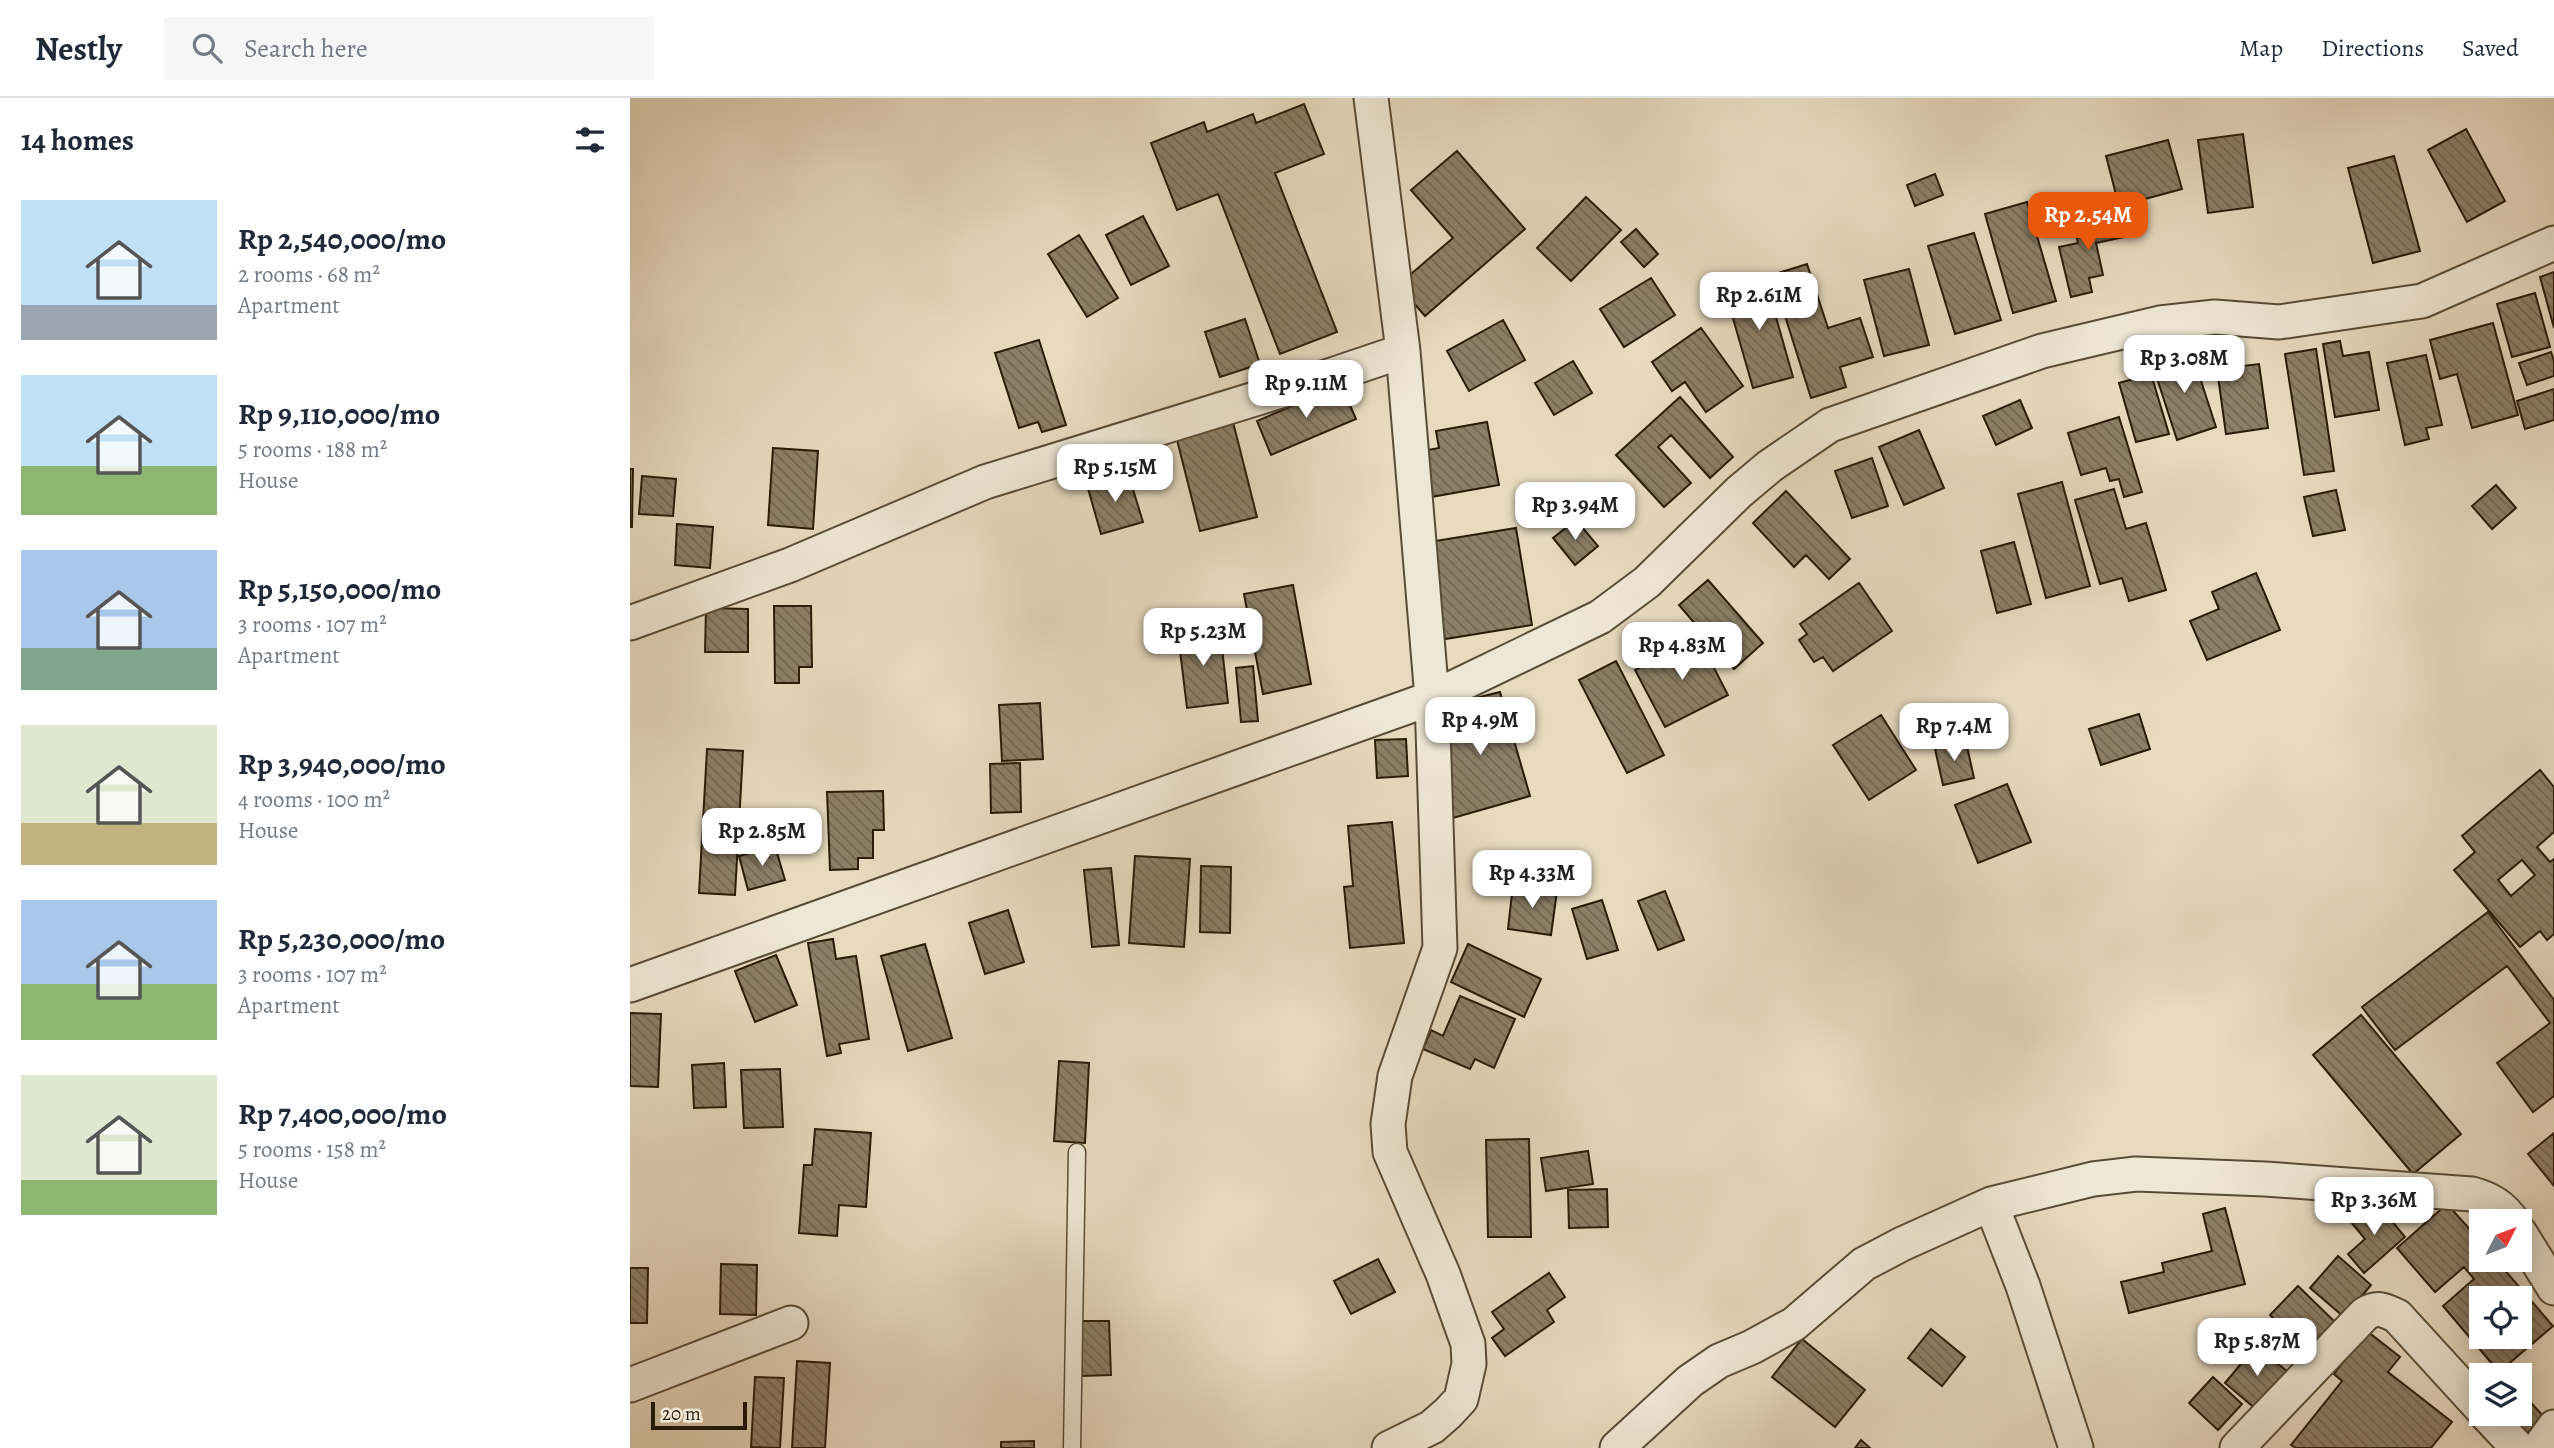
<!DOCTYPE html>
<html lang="en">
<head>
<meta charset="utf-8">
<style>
  body { margin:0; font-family:Alegreya,serif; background:#f6f6f7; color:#1f2937; height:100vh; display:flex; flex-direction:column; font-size:26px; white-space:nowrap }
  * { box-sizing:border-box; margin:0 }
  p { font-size:23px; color:#747a83 }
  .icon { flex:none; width:38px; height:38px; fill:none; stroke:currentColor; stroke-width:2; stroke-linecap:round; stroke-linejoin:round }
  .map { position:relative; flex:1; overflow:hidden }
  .sheet { display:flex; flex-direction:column; background:#fff; width:630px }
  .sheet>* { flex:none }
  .needle { width:46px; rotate:48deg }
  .buttons { position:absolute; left:1839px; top:1111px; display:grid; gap:14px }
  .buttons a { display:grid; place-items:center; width:63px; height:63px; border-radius:0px; background:#fff; box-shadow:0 4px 18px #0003; font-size:35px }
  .scale { position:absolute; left:21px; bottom:18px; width:96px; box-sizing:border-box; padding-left:7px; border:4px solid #2a1c08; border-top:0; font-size:19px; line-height:24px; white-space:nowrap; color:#2a1c08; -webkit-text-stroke:5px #efe7d5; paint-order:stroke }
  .price { position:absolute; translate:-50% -60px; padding:0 16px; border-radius:14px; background:#fff; color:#222; font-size:23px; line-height:46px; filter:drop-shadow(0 2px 4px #0008) }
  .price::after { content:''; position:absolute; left:50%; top:42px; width:21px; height:16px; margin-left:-10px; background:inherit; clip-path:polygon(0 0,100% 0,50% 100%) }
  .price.selected { background:#ea580c; color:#fff }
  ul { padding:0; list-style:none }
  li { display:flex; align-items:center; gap:21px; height:175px; padding:0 21px }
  li span { display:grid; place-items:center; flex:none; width:196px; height:140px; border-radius:0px; color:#555 }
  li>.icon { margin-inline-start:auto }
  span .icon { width:84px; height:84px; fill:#fffc; stroke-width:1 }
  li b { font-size:30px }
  h2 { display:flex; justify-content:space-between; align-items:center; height:84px; padding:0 21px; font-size:30px }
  header { display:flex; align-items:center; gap:42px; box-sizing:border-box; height:98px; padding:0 35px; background:#fff; border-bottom:2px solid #e0e1e3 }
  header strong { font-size:33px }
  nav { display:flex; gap:38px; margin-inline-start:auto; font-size:24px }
  .search { width:490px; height:63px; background:#f6f6f7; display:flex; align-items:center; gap:18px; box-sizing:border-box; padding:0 24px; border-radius:0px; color:#747a83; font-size:26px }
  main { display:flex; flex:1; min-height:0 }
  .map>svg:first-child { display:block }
  .building { fill:url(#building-back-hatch); stroke:#2a1c08; stroke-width:2; fill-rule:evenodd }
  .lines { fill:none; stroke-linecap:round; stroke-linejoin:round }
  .service-casing { stroke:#594c36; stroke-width:19 }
  .minor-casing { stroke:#594c36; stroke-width:37 }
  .service { stroke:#efe7d5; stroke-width:16 }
  .minor { stroke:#efe7d5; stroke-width:33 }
</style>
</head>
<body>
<header>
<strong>Nestly</strong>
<div class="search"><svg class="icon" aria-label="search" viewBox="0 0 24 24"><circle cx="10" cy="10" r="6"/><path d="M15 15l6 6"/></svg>Search here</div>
<nav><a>Map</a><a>Directions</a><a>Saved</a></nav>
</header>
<main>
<section class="sheet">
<h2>14 homes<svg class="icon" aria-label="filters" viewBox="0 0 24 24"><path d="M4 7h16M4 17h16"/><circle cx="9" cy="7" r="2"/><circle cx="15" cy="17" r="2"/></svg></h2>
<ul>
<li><span style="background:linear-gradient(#bfe0f5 75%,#9aa5b1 0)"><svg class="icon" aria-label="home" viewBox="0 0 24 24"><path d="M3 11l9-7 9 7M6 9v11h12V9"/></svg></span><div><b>Rp 2,540,000/mo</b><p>2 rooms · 68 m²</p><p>Apartment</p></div></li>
<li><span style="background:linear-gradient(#bfe0f5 65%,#8fb573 0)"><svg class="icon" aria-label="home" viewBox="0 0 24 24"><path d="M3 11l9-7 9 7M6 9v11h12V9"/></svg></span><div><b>Rp 9,110,000/mo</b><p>5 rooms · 188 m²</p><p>House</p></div></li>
<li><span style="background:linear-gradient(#a9c7e8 70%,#7fa58c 0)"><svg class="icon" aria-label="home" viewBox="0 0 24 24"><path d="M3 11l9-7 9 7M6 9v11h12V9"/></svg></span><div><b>Rp 5,150,000/mo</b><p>3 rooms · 107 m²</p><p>Apartment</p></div></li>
<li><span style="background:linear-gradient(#dfe7d0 70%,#c2b280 0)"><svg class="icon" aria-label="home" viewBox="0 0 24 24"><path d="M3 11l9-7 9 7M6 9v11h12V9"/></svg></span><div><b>Rp 3,940,000/mo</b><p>4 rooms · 100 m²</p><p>House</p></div></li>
<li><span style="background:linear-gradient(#a9c7e8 60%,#8fb573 0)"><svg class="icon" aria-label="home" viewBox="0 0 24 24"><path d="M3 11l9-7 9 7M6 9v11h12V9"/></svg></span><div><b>Rp 5,230,000/mo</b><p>3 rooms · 107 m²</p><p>Apartment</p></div></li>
<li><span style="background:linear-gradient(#dfe7d0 75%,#8fb573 0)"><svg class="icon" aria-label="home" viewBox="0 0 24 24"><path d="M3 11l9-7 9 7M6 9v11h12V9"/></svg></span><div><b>Rp 7,400,000/mo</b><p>5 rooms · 158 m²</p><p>House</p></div></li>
</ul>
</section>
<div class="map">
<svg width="1924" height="1350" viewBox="0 0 1924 1350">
  <defs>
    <pattern id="building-back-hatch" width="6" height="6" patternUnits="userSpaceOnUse" patternTransform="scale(1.75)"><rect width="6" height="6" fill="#8c7f67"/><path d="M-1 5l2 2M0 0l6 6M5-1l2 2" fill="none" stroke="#736753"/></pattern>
  </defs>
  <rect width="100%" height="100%" fill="#e7dabf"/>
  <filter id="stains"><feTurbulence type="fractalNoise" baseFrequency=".00286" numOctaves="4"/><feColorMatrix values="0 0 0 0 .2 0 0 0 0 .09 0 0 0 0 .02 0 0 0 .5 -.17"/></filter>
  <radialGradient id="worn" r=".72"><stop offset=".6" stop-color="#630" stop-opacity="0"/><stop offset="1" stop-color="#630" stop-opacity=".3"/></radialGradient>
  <!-- building -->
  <path class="building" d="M674 6 694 56 645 75 707 234 650 256 588 96 547 112 521 45 574 24 577 34 623 16 626 25Z
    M1836 31 1875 103 1837 124 1798 52Z
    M1613 36 1623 109 1578 115 1568 42Z
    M1538 42 1552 91 1489 108 1476 58Z
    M827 53 895 131 795 218 768 187 823 140 781 92Z
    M1764 58 1790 153 1743 165 1718 70Z
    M1305 76 1313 97 1285 108 1277 87Z
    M956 99 991 132 941 183 907 150Z
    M1397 104 1426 203 1383 215 1355 116Z
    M1489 115 1494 139 1466 145 1473 177 1459 180 1462 194 1441 199 1429 149 1448 145 1444 125Z
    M513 118 539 168 501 187 476 137Z
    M1006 131 1028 156 1014 169 991 144Z
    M1344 135 1371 222 1325 236 1298 148Z
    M449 137 488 200 457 219 418 156Z
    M1177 166 1198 230 1230 220 1243 259 1210 269 1216 289 1181 300 1142 177Z
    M1279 171 1299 247 1254 258 1234 182Z
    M1924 174V230L1910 179Z
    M1134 177 1163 279 1123 290 1094 189Z
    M1021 180 1045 217 994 249 970 211Z
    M1905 195 1920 249 1882 259 1867 206Z
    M615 221 630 266 590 279 575 234Z
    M873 222 895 262 839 293 817 253Z
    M1863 225 1888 317 1842 330 1827 276 1810 281 1800 242Z
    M1071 230 1113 288 1076 314 1055 284 1042 293 1022 264Z
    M409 242 436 327 412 334 408 324 389 330 365 255Z
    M1710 243 1713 258 1739 254 1749 312 1705 319 1693 246Z
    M1686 251 1704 373 1674 377 1655 256Z
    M1561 252 1586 329 1547 342 1522 265Z
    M1921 254 1924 263V278L1897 287 1889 265Z
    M1796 257 1812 327 1796 330 1799 341 1775 347 1757 265Z
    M943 263 962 295 924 317 905 285Z
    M1629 266 1638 330 1596 336 1587 271Z
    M1521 276 1539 336 1506 344 1489 285Z
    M711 287 726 321 641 357 627 323Z
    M1924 291V322L1895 331 1887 303Z
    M1050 299 1103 359 1080 380 1041 337 1028 349 1061 385 1034 409 986 357Z
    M1390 302 1402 330 1366 347 1353 318Z
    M601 316 627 419 570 433 544 330Z
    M1489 319 1512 394 1494 399 1489 381 1480 383 1476 370 1451 377 1438 335Z
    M857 324 869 387 801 399 792 353 809 350 806 333Z
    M1289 332 1314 390 1274 407 1249 349Z
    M143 350 188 353 183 431 138 427Z
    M1242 360 1258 408 1222 420 1205 373Z
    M0 371H3L2 429H0Z
    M498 375 513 424 471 436 457 387Z
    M12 378 46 381 43 418 9 416Z
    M1432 384 1460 488 1416 500 1388 396Z
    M1866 387 1886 410 1862 431 1842 408Z
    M1484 391 1496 431 1516 425 1536 492 1499 503 1492 480 1470 486 1445 402Z
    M1706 392 1715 432 1683 438 1674 399Z
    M1156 393 1220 461 1199 481 1176 457 1164 469 1123 425Z
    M946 422 968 448 945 467 923 440Z
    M47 426 83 429 80 470 45 467Z
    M886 430 902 527 815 541 799 444Z
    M1384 444 1401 506 1367 515 1351 453Z
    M1626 475 1650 532 1577 562 1560 523 1589 511 1582 494Z
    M1078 482 1133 545 1104 571 1049 507Z
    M1229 485 1262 533 1203 573 1193 559 1184 564 1169 542 1177 536 1170 526Z
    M663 487 681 586 633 596 614 496Z
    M144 508H181L182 569H169V585H145Z
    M76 510 118 511V554H75Z
    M590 531 598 605 557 610 548 536Z
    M1068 539 1098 597 1035 629 1005 572Z
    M986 563 1034 657 997 675 949 582Z
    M623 568 628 623 611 624 606 570Z
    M870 594 900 698 816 722 813 608Z
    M410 605 413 661 372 663 369 607Z
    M1509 616 1520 651 1471 667 1459 631Z
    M1251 617 1286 672 1239 702 1203 647Z
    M776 641 778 678 747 680 745 642Z
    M1336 644 1344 680 1313 687 1305 651Z
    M77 651 113 653 105 797 69 795Z
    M390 665 391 714 361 715 360 666Z
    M1910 672 1924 689V734L1907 749 1920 764 1924 761V836L1917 842 1910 833 1890 849 1824 772 1845 754 1832 738ZM1892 762 1905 777 1881 798 1868 782Z
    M1377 686 1401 744 1348 765 1325 707Z
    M253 693 254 732H243V760H228V771L200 772 197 694Z
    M762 724 774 845 720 850 714 789 723 788 718 728Z
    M145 748 155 782 118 792 109 758Z
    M505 758 560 761 554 849 499 845Z
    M571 768 601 769 600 835 570 834Z
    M481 770 489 847 462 849 454 772Z
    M883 787 927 793 921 837 878 831Z
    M1035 793 1054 842 1028 852 1008 803Z
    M972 802 988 852 957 861 942 811Z
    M378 812 394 864 355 876 339 825Z
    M1858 814 1924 902V998L1903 1014 1867 965 1920 925 1877 868 1765 952 1732 909Z
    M203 841 206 861 226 858 239 941 209 946 211 955 197 958 178 845Z
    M295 846 322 940 278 953 251 858Z
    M838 846 911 881 894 919 821 884Z
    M146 857 167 907 125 924 105 873Z
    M830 898 885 921 864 970 845 961 840 971 793 951 801 932 813 938Z
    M0 915 31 916 28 989 0 988Z
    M1731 917 1831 1036 1783 1076 1683 957Z
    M429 963 459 965 455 1045 424 1043Z
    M94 965 96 1009 64 1010 62 967Z
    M150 971 153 1029 114 1030 111 972Z
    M185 1031 241 1035 236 1109 209 1107 207 1138 169 1135 174 1067H182Z
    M1924 1035V1088L1898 1056Z
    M899 1041 901 1139H858L856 1042Z
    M958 1053 963 1086 916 1093 911 1060Z
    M977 1091 978 1129 939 1130 938 1092Z
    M1745 1103 1775 1139 1734 1175 1718 1156 1735 1141 1721 1124Z
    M1817 1106 1852 1145V1162H1866L1923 1228 1869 1274 1813 1208 1844 1181 1834 1169 1805 1194 1767 1150ZM1852 1200H1890V1239H1852Z
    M1595 1110 1615 1186 1499 1215 1491 1184 1534 1174 1532 1165 1582 1153 1573 1116Z
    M1708 1158 1741 1187 1714 1219 1680 1190Z
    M748 1161 765 1194 721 1216 704 1183Z
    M91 1166 127 1167 126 1217 90 1216Z
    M0 1170H18L17 1225H0Z
    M919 1175 935 1199 917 1212 924 1224 875 1258 862 1240 874 1231 862 1214Z
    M1668 1188 1706 1225 1678 1254 1640 1217Z
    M451 1223H479L481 1277 452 1278Z
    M1301 1231 1335 1259 1312 1288 1278 1260Z
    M1737 1233 1770 1259 1758 1274 1822 1324 1801 1350H1666L1661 1347 1712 1283 1704 1276Z
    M1172 1241 1235 1292 1205 1329 1142 1279Z
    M1626 1248 1658 1274 1627 1312 1595 1285Z
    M167 1263 200 1265 195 1350H162Z
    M125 1279 154 1280 150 1350 121 1349Z
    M1583 1279 1612 1306 1588 1332 1559 1305Z
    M1890 1293 1914 1319 1895 1337 1875 1316H1890Z
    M1231 1342 1240 1350H1225Z
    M404 1343V1350H371V1344Z"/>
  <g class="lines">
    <defs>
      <path id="service" d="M442 1350 447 1054"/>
      <path id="minor" d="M741 0 773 253 802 600 810 850 765 978 758 1026 760 1054 813 1176 838 1246 839 1266 831 1301 818 1315 802 1329 759 1350
        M0 525 160 467 355 384 693 280 773 253
        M0 887 802 600 970 519 1017 484 1109 394 1140 368 1200 327 1412 253 1530 225 1585 219 1649 224 1792 203 1924 145
        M1361 1106 1393 1188 1446 1350
        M1890 1135 1924 1190
        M0 1287 161 1225
        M1856 1316 1888 1350
        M987 1350 1060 1283 1089 1263 1122 1249 1164 1226 1234 1166 1272 1146 1361 1106 1463 1081 1506 1076 1635 1081 1842 1096C1860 1101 1872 1108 1883 1124
        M1607 1350 1735 1216C1748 1208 1754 1212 1767 1218L1852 1311
        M1909 1350 1924 1329"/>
    </defs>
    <!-- service casing -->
    <use href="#service" class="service-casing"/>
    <!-- minor casing -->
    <use href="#minor" class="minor-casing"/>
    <!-- service -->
    <use href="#service" class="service"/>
    <!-- minor -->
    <use href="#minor" class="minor"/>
  </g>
  <rect width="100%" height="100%" filter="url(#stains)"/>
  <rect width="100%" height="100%" fill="url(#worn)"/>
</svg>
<div class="buttons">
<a><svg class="needle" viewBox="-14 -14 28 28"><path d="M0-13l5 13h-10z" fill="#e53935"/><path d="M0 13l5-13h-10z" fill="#747a83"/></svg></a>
<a><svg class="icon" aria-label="locate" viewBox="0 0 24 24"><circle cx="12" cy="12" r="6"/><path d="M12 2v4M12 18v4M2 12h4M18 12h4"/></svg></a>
<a><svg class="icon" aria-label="layers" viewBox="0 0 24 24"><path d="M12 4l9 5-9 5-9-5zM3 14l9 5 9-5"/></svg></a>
</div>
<div class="scale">20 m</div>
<b class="price selected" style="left:1458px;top:154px">Rp 2.54M</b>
<b class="price" style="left:1129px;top:234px">Rp 2.61M</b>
<b class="price" style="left:1554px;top:297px">Rp 3.08M</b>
<b class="price" style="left:676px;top:322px">Rp 9.11M</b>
<b class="price" style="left:485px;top:406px">Rp 5.15M</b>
<b class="price" style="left:945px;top:444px">Rp 3.94M</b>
<b class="price" style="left:573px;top:570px">Rp 5.23M</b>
<b class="price" style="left:1052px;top:584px">Rp 4.83M</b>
<b class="price" style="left:850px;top:659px">Rp 4.9M</b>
<b class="price" style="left:1324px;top:665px">Rp 7.4M</b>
<b class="price" style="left:132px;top:770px">Rp 2.85M</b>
<b class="price" style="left:902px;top:812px">Rp 4.33M</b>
<b class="price" style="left:1744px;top:1139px">Rp 3.36M</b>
<b class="price" style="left:1627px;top:1280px">Rp 5.87M</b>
</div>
</main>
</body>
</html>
